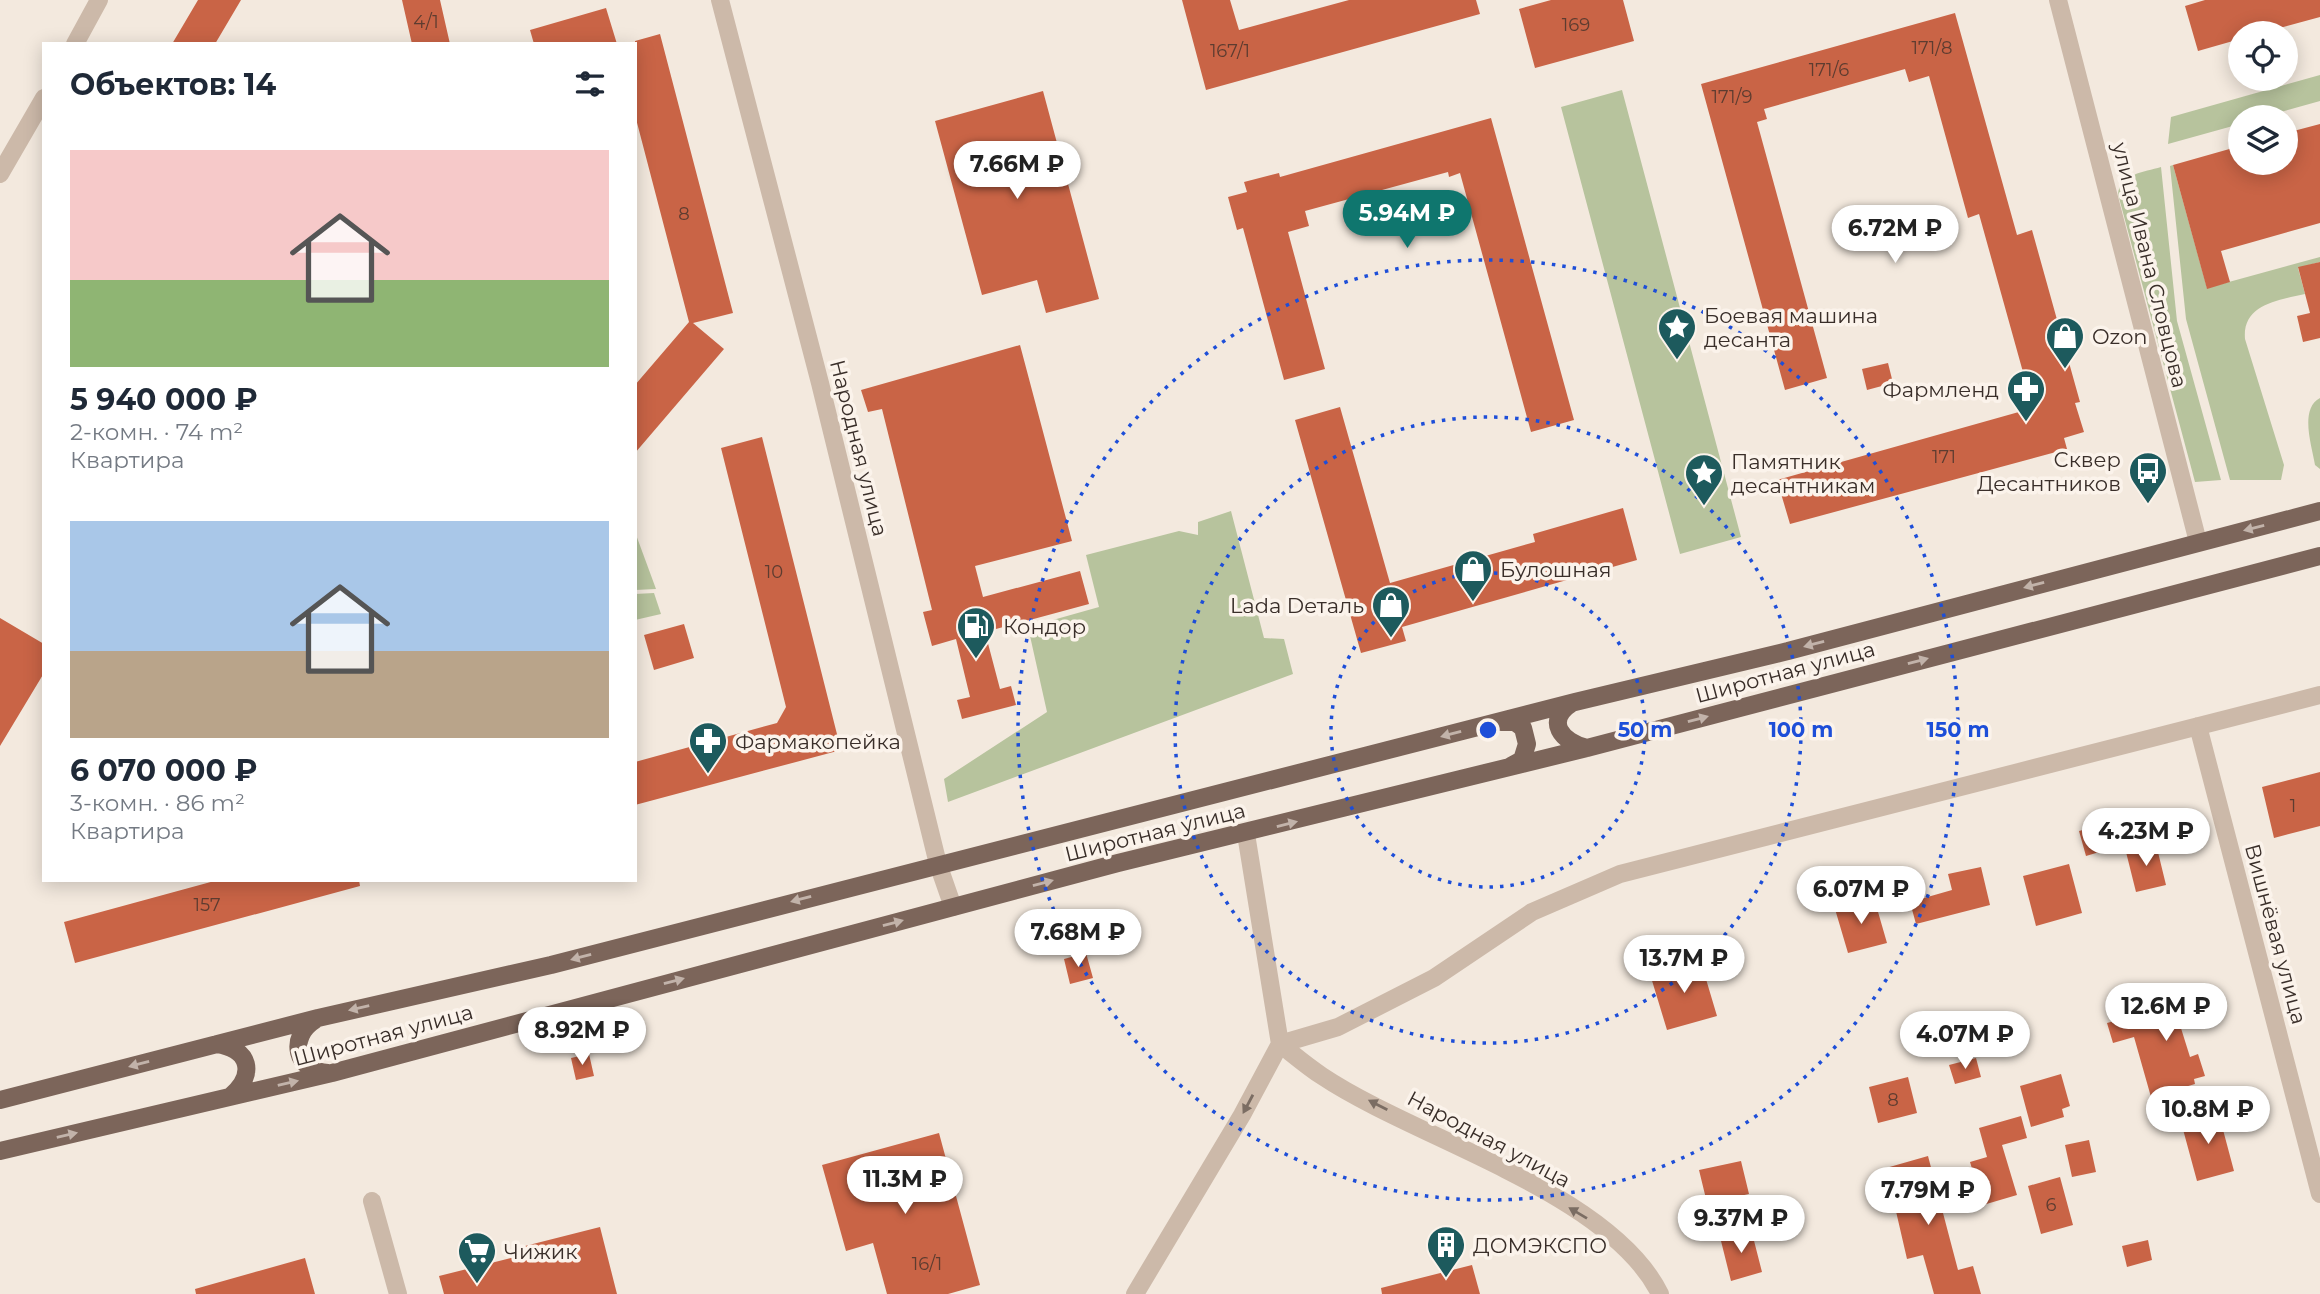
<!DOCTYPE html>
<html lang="ru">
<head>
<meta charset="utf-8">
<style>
  body { margin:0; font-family:Montserrat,sans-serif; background:#f6f6f7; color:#1f2937; height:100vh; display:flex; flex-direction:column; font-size:26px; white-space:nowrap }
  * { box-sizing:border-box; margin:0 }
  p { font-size:23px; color:#747a83 }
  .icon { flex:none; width:38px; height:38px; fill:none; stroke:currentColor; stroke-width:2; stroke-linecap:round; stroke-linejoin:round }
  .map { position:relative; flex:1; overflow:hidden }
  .sheet { position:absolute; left:42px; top:42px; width:595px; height:840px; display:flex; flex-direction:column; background:#fff; border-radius:0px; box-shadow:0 4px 18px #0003 }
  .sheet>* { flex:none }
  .fabs { position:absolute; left:2228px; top:21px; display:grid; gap:14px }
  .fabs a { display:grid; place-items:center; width:70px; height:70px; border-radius:50%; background:#fff; box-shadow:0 4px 18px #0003; font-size:35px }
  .price { position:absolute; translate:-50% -60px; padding:0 16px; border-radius:24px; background:#fff; color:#222; font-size:23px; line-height:46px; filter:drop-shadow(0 2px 4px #0008) }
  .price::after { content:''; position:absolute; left:50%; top:42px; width:21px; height:16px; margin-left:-10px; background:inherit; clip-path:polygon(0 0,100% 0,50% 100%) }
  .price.current { background:#0f766e; color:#fff }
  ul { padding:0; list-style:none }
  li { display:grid; align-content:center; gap:14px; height:371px; padding:0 28px }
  li span { display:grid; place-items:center; height:217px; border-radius:0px; color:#555 }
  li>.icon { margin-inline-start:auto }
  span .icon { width:126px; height:126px; fill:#fffc; stroke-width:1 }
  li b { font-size:30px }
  h2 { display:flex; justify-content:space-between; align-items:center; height:84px; padding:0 28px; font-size:30px }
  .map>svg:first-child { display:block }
  .green { fill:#b7c39d }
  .building { fill:#c96446 }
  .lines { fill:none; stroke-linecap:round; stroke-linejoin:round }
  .minor { stroke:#ccb9a9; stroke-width:18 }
  .major { stroke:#7c655a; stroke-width:18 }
  .oneway { fill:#c2b3aa }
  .oneway2 { fill:#7b6d63 }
  .ring { fill:none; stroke:#1d4ed8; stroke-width:3.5; stroke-dasharray:3.5 7 }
  .labels { text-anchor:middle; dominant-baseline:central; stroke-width:7; stroke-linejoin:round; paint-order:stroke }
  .number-label { font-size:18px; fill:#5d3c30 }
  .street-label { font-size:21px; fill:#392e29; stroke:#fbf3eb }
  .poi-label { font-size:21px; fill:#392e29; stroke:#fbf3eb; text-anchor:start }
  .centre { fill:#1d4ed8; stroke:#fbf3eb; stroke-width:3.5 }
  .ring-label { font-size:21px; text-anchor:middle; font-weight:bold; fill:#1d4ed8; stroke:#fbf3eb; stroke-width:7; stroke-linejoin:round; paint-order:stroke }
</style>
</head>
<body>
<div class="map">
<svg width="2320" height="1294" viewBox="0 0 2320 1294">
  <rect width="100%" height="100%" fill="#f3e9de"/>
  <!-- green -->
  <path class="green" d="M2320 75V101L2263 117H2240V124L2168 144 2171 117Z
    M1622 90 1741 537 1680 554 1561 107Z
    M2173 165 2207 288 2320 257V262L2298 268 2305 294C2279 300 2242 304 2245 339L2284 465 2281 480H2230L2186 319 2170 166Z
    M2161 167 2177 321 2221 480 2195 482 2118 194C2120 174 2144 172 2161 167Z
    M2320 398V469L2315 465C2312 446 2299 409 2320 398Z
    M1231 511 1264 638 1284 639 1293 674 948 802 944 779 1047 712 1028 627 1099 607 1086 555 1179 531 1198 535V522Z
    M635 532 656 589 635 590Z
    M654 593 661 614 635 620V594Z"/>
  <!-- building -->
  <path class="building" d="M198 0H241L215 44H172Z
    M402 0H440L450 44H412Z
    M1182 0H1230L1239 30 1349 0H1476L1480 14 1206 90Z
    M1551 0H1623L1634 41 1535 68 1519 9Z
    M2205 0H2320V17L2261 33H2240V39L2198 51 2185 6Z
    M606 8 617 44H534L530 30Z
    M1955 13 2017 235 2032 230 2080 402 2075 403 2084 432 2064 438 2067 449 1790 524 1777 480 2033 408 1979 214 1968 218 1929 76 1909 82 1905 69 1764 109 1767 119 1757 122 1827 378 1785 390 1701 84Z
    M660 34 733 313 693 323 724 349 635 453V385L689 322 635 115V41Z
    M1043 91 1099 299 1046 313 1037 280 982 295 935 121Z
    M1491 118 1574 420 1531 432 1460 173 1449 177 1448 172 1305 211 1309 226 1288 232 1325 369 1284 380 1243 228 1237 230 1228 197 1247 192 1244 182 1279 173 1280 177Z
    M2320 124V223L2221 251 2230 282 2207 289 2173 165 2240 146V163H2286V133Z
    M2320 262V338L2303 342 2297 316 2310 313 2298 267Z
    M1020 345 1072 541 975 566 983 597 1080 571 1089 604 985 632 1000 689 1011 686 1016 705 962 719 957 700 970 697 956 639 932 646 923 612 932 610 882 409 868 412 861 390Z
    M1888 363 1893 383 1867 390 1862 369Z
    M1340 407 1390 583 1535 542 1533 534 1623 508 1637 560 1402 627 1406 641 1361 653 1295 420Z
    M762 437 841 750 635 805V762L777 723 786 707 721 448Z
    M0 618 44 644V673L0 746Z
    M684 624 694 658 654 670 644 635Z
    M2320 772V826L2274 838 2262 787Z
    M2119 820 2126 844 2086 856 2079 831Z
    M2156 844 2166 885 2136 892 2126 852Z
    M2069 864 2082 913 2036 926 2023 876Z
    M1981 867 1990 905 1916 924 1910 902 1952 890 1948 874Z
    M218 880H359L360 886 75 963 64 922Z
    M1874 898 1887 943 1848 953 1835 909Z
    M1086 953 1093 978 1070 984 1064 959Z
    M1700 959 1717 1016 1667 1030 1650 974Z
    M2214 994 2219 1014 2180 1025 2190 1057 2198 1054 2205 1076 2194 1079 2195 1084 2151 1097 2134 1037 2113 1043 2107 1023Z
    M589 1054 594 1076 576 1080 571 1058Z
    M1976 1058 1981 1077 1955 1084 1949 1065Z
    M2061 1074 2070 1106 2062 1109 2064 1117 2031 1127 2020 1086Z
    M1908 1077 1917 1113 1878 1123 1869 1087Z
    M2218 1111 2234 1171 2197 1181 2181 1122Z
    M2021 1116 2027 1138 2002 1145 2017 1195 1983 1205 1970 1162 1987 1157 1979 1128Z
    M939 1133 980 1285 948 1294H887L873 1243 846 1251 822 1165Z
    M2089 1140 2096 1172 2072 1177 2065 1145Z
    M1928 1156 1958 1270 1973 1266 1981 1294H1934L1923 1255 1907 1259 1886 1168Z
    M1741 1161 1749 1194 1707 1203 1699 1170Z
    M2060 1177 2073 1225 2041 1234 2028 1186Z
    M600 1227 617 1294H444L439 1276 527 1254 525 1246Z
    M1751 1229 1762 1272 1731 1281 1720 1237Z
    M2148 1240 2152 1260 2127 1267 2122 1246Z
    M305 1258 315 1294H196L195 1289Z
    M1472 1265 1480 1294H1382L1381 1288Z"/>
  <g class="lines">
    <!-- minor -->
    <path class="minor" d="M720 0 820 383 938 864 953 907
      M2058 0 2198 542
      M75 44 99 0
      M0 174 44 98
      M2198 726 2320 1194
      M1280 1044 1338 1027 1434 978 1532 912 1620 874 2320 695
      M1280 1044C1294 1055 1308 1067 1322 1076 1416 1139 1610 1192 1660 1294
      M372 1201 398 1294
      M1135 1294 1242 1115 1280 1044 1246 834"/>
    <!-- major -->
    <path class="major" d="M1572 703C1544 721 1562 742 1587 748
      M1501 722H1515L1523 728 1527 744 1522 760 1511 766
      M315 1020C288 1037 295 1071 328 1073
      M217 1044C250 1049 256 1074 231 1096
      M0 1100 318 1018 551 965 1575 702 1788 651 2320 511
      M0 1151 332 1073 1118 863 1587 748 2320 556"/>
  </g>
  <!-- one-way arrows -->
  <defs><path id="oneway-solid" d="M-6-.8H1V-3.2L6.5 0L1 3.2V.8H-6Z" transform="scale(1.75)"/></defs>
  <g class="oneway">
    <use href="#oneway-solid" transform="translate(2254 528) rotate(166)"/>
    <use href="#oneway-solid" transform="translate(2034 585) rotate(165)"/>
    <use href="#oneway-solid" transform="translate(1814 644) rotate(165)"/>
    <use href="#oneway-solid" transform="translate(1918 661) rotate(-15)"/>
    <use href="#oneway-solid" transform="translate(1698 719) rotate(-15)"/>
    <use href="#oneway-solid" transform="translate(1451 734) rotate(165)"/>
    <use href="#oneway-solid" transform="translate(1287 824) rotate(-14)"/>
    <use href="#oneway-solid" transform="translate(1043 883) rotate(-15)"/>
    <use href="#oneway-solid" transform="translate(801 899) rotate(165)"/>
    <use href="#oneway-solid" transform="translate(893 923) rotate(-15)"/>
    <use href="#oneway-solid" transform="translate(581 957) rotate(165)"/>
    <use href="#oneway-solid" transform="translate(674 981) rotate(-15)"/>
    <use href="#oneway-solid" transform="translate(359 1008) rotate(167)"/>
    <use href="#oneway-solid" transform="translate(139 1064) rotate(165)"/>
    <use href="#oneway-solid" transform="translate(288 1083) rotate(-13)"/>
    <use href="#oneway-solid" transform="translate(67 1135) rotate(-13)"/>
  </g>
  <g class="oneway2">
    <use href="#oneway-solid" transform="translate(1248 1104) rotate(118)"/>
    <use href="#oneway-solid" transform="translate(1378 1105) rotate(-153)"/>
    <use href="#oneway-solid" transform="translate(1578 1213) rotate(-149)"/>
  </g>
  <!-- distance rings -->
  <g class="ring">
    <circle cx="1488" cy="730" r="157"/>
    <circle cx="1488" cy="730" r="313"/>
    <circle cx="1488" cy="730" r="470"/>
  </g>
  <!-- icons -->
  <defs>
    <symbol id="sight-pin" viewBox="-11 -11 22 30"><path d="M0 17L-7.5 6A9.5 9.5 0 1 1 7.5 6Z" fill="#1d5a5d" stroke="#fbf3eb"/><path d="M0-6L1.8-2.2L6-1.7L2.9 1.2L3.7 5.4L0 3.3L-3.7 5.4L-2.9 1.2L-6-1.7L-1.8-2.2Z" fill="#fff"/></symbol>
    <symbol id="shop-pin" viewBox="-11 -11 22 30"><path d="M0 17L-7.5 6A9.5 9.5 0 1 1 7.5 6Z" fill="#1d5a5d" stroke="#fbf3eb"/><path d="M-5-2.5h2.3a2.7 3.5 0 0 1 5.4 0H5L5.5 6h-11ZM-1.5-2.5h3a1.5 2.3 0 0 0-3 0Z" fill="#fff"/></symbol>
    <symbol id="pharmacy-pin" viewBox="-11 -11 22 30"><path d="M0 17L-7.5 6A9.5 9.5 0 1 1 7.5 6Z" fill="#1d5a5d" stroke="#fbf3eb"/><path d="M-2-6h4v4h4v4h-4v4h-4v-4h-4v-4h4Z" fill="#fff"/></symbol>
    <symbol id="bus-pin" viewBox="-11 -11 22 30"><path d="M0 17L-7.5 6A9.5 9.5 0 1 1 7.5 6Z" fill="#1d5a5d" stroke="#fbf3eb"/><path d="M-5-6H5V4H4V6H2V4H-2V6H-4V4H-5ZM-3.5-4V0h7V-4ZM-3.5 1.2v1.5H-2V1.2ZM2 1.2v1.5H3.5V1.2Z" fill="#fff"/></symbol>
    <symbol id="fuel-pin" viewBox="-11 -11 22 30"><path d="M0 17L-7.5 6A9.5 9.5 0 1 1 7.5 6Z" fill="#1d5a5d" stroke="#fbf3eb"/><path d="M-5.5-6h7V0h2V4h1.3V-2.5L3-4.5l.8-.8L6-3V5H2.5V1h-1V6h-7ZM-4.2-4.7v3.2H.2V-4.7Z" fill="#fff"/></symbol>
    <symbol id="building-pin" viewBox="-11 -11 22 30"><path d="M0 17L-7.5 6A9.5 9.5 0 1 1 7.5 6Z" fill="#1d5a5d" stroke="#fbf3eb"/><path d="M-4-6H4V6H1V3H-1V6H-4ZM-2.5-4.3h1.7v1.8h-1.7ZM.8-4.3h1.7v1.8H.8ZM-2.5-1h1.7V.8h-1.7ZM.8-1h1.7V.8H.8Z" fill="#fff"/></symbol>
    <symbol id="supermarket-pin" viewBox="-11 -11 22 30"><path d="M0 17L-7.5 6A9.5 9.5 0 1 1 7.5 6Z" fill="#1d5a5d" stroke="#fbf3eb"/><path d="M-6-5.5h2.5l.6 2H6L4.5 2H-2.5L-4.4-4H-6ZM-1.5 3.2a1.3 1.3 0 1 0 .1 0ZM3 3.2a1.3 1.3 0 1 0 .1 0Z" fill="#fff"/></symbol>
  </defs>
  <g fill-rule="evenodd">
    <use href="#sight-pin" x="1655" y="305" width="44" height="60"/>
    <use href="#shop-pin" x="2043" y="314" width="44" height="60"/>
    <use href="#pharmacy-pin" x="2004" y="367" width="44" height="60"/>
    <use href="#bus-pin" x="2126" y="449" width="44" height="60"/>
    <use href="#sight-pin" x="1682" y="451" width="44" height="60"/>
    <use href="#shop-pin" x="1451" y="547" width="44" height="60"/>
    <use href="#shop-pin" x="1369" y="583" width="44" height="60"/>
    <use href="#fuel-pin" x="954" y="604" width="44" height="60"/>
    <use href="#pharmacy-pin" x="686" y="719" width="44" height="60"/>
    <use href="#building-pin" x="1424" y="1223" width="44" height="60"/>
    <use href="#supermarket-pin" x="455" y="1229" width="44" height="60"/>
  </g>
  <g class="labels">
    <!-- number labels -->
    <g class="number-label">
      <text x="426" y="22">4/1</text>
      <text x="1576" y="25">169</text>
      <text x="1932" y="48">171/8</text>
      <text x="1230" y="51">167/1</text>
      <text x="1829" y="70">171/6</text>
      <text x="1732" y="97">171/9</text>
      <text x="684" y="214">8</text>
      <text x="1944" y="457">171</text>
      <text x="774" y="572">10</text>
      <text x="2293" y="806">1</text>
      <text x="207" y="905">157</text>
      <text x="1893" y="1100">8</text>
      <text x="2051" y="1205">6</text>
      <text x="927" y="1264">16/1</text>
    </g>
    <!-- street labels -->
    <g class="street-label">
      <text transform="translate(2150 265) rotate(76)">улица Ивана Словцова</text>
      <text transform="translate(859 448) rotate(76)">Народная улица</text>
      <text transform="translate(1785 672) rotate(-15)">Широтная улица</text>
      <text transform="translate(1155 832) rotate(-14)">Широтная улица</text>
      <text transform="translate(2276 934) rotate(75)">Вишнёвая улица</text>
      <text transform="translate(383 1035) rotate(-15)">Широтная улица</text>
      <text transform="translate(1489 1139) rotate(28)">Народная улица</text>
    </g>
    <!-- poi labels -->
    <g class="poi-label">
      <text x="1704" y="315">Боевая машина<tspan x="1704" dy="24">десанта</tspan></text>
      <text x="2092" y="336">Ozon</text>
      <text x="1999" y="389" text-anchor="end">Фармленд</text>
      <text x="2121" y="459" text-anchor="end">Сквер<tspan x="2121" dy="24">Десантников</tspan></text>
      <text x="1731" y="461">Памятник<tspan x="1731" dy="24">десантникам</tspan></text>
      <text x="1500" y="569">Булошная</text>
      <text x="1364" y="605" text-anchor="end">Lada Dеталь</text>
      <text x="1003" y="626">Кондор</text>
      <text x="735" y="741">Фармакопейка</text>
      <text x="1473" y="1245">ДОМЭКСПО</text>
      <text x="504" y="1251">Чижик</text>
    </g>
  </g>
  <circle cx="1488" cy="730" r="10" class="centre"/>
  <g class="ring-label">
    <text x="1645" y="737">50 m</text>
    <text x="1801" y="737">100 m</text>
    <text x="1958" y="737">150 m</text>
  </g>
</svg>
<div class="fabs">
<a><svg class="icon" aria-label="locate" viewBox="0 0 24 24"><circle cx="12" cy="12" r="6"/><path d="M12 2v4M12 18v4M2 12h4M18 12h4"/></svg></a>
<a><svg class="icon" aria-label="layers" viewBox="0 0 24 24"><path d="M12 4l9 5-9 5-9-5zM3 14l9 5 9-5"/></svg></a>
</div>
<b class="price" style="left:1017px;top:201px">7.66M ₽</b>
<b class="price current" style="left:1407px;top:250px">5.94M ₽</b>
<b class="price" style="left:1895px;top:265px">6.72M ₽</b>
<b class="price" style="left:2146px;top:868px">4.23M ₽</b>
<b class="price" style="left:1861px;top:926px">6.07M ₽</b>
<b class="price" style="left:1078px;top:969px">7.68M ₽</b>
<b class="price" style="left:1684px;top:995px">13.7M ₽</b>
<b class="price" style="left:2166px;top:1043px">12.6M ₽</b>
<b class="price" style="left:582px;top:1067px">8.92M ₽</b>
<b class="price" style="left:1965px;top:1071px">4.07M ₽</b>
<b class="price" style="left:2208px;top:1146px">10.8M ₽</b>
<b class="price" style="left:905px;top:1216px">11.3M ₽</b>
<b class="price" style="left:1928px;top:1227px">7.79M ₽</b>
<b class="price" style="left:1741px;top:1255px">9.37M ₽</b>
<section class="sheet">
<h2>Объектов: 14<svg class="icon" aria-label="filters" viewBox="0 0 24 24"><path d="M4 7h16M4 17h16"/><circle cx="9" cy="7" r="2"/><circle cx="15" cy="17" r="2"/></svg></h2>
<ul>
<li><span style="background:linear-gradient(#f6c9c9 60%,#8fb573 0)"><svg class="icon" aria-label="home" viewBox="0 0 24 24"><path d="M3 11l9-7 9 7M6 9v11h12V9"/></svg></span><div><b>5 940 000 ₽</b><p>2-комн. · 74 m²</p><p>Квартира</p></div></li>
<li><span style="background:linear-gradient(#a9c7e8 60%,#b9a48a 0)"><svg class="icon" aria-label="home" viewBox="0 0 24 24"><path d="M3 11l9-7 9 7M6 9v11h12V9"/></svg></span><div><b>6 070 000 ₽</b><p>3-комн. · 86 m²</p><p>Квартира</p></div></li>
</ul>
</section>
</div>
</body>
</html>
